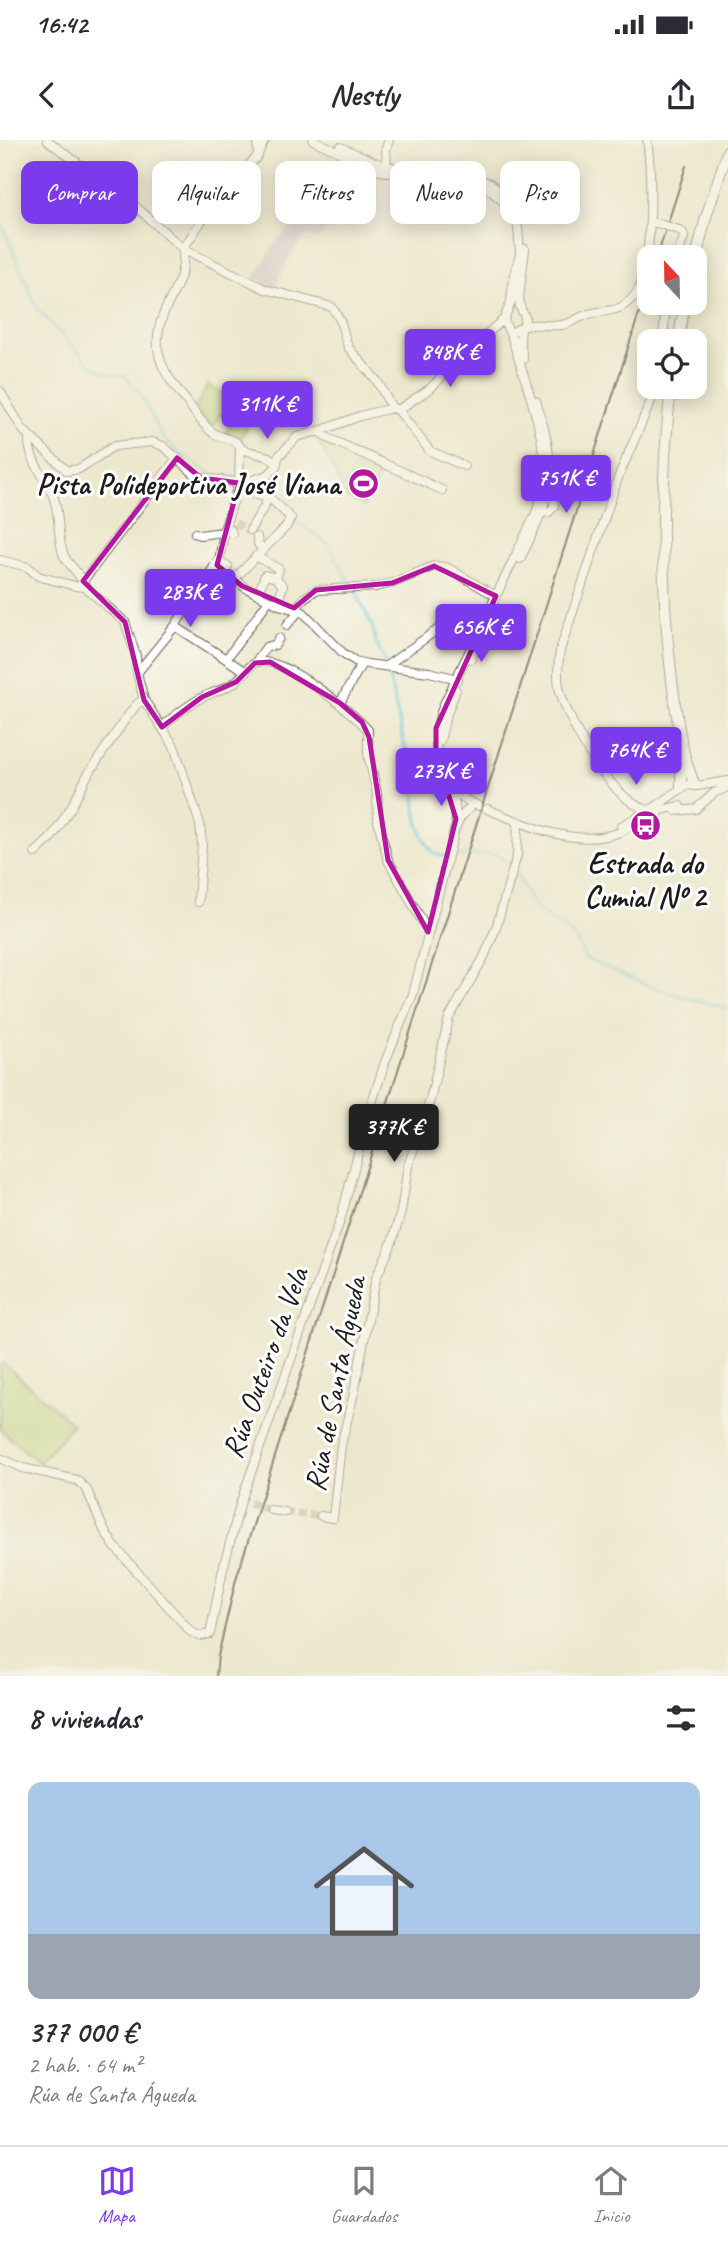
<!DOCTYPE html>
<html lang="es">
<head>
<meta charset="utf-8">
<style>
  body { margin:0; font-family:Caveat,sans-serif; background:#f7f7f7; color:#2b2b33; height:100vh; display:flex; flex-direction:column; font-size:26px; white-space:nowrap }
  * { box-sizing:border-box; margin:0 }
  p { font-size:23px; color:#7c7c81 }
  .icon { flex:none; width:38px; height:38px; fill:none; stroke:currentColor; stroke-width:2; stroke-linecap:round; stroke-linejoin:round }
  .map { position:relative; height:1536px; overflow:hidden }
  .side { display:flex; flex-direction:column; background:#fff; flex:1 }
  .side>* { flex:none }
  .guide { position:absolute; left:21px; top:21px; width:686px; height:63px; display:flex; gap:14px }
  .needle { width:46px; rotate:338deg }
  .tools { position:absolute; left:637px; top:105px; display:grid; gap:14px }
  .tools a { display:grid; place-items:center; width:70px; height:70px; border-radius:14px; background:#fff; box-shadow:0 4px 18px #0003; font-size:35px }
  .price { position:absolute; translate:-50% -60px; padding:0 16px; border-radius:7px; background:#7c3aed; color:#fff; font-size:23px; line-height:46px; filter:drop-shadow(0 2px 4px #0008) }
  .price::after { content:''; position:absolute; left:50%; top:42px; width:21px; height:16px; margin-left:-10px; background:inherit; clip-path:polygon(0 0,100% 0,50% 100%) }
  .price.selected { background:#222; color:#fff }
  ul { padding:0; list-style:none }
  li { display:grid; align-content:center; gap:14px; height:371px; padding:0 28px }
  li+li { border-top:2px solid #e1e1e2 }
  li span { display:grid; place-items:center; height:217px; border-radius:14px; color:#555 }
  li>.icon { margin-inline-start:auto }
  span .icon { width:126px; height:126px; fill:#fffc; stroke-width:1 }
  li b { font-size:30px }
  h2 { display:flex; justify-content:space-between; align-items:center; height:84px; padding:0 28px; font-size:30px }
  .tag { padding:0 24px; border-radius:14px; background:#fff; box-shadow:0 4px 18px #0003; font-size:24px; line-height:63px }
  .tag.selected { background:#7c3aed; color:#fff }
  .status { display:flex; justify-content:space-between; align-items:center; height:49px; padding:0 35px; background:#fff; direction:ltr }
  .status svg { height:19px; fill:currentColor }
  header { display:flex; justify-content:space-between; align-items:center; height:91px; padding:0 28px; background:#fff; font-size:32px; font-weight:700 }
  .dock { display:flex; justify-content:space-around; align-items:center; height:98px; border-top:2px solid #e1e1e2; background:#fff; font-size:19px; color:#7c7c81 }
  .dock a { display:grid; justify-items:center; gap:4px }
  .dock .selected { color:#7c3aed }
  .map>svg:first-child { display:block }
  .industrial { fill:#d1bdcb }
  .green { fill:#b7d379; stroke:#6a784a; stroke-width:2 }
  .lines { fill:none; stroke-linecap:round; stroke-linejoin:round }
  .stream { stroke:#5ac6d3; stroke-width:2 }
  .minor-tunnel { stroke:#c3bfaa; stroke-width:8; stroke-dasharray:8 4; stroke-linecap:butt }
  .minor-casing { stroke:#65635a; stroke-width:10 }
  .major-casing { stroke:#65635a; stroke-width:12 }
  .minor { stroke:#fff; stroke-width:8 }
  .major { stroke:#fff; stroke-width:10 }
  .rail { stroke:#1c1c1c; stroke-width:2 }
  .minor-bridge-casing { stroke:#65635a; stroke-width:10; stroke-linecap:butt }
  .minor-bridge { stroke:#fff; stroke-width:8 }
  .marked { fill:none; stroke:#b5179e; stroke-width:5; stroke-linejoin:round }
  .labels { text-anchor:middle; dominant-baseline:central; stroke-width:6; stroke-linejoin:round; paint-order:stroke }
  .poi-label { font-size:30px; font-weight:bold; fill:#1c1c1c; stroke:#fff; text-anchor:end }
  .street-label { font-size:30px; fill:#1c1c1c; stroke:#fff }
</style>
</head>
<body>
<div class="status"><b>16:42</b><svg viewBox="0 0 49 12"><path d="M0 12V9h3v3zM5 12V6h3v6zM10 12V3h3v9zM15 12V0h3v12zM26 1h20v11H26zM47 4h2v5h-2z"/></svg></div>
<header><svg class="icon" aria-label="back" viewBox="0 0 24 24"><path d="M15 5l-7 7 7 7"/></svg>Nestly<svg class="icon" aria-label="share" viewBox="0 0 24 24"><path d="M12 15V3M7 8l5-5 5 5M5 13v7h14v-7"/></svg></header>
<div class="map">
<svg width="728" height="1536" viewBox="0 0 728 1536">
  <rect width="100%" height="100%" fill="#fff"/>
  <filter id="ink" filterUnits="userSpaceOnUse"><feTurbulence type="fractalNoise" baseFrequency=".0143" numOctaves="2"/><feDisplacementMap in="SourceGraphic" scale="14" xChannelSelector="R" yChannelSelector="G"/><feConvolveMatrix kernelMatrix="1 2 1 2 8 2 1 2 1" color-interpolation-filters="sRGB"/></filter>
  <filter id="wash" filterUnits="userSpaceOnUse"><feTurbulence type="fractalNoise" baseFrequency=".00686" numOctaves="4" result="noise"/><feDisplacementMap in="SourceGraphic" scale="28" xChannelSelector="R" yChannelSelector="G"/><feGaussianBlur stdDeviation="1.57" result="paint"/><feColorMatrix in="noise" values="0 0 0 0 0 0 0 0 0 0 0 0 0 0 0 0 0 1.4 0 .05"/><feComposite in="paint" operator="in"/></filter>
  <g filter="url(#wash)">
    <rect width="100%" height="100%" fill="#ede8cd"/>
    <!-- industrial -->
    <path class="industrial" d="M330 18 376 36 345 68 344 74 316 101 307 95 293 111 274 148 252 140 279 98 297 83 302 74 290 60Z"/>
    <!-- green -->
    <path class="green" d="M208 245 243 265 249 272 246 274C250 287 245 292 237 301L225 293 236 277 227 271 223 276 220 274 214 286 208 283 195 269Z
      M324 302H330L360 316 344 349 341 347 336 334 320 305Z
      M362 321 382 330 364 366 344 357Z
      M3 1223 73 1284 39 1323 0 1289V1226Z"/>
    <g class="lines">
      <!-- stream -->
      <path class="stream" d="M0 80 38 170 91 225 106 233 126 237 140 254 162 297 182 315 215 336
        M269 365 279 371
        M293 379 328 404 351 444
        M356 452 373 488 376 503 386 523
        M387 529 416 655C413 672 424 717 444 716
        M453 716 496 714 510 725
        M515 732 534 767 575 797 586 819 657 849 699 861 728 868"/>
    </g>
  </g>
  <g filter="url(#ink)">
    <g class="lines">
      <!-- minor-tunnel -->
      <path class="minor-tunnel" d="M235 383 254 392 257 397
        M250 1363 271 1370
        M285 1372 321 1376"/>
      <defs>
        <path id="minor" d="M47 0 133 64 183 109 265 149 332 167 340 180 348 207 377 241 392 268
          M257 0 258 15
          M340 7 382 25 396 28
          M387 27 386 8 389 0
          M471 37 490 43 508 58
          M183 109 223 49 256 18 265 0
          M677 117 684 97 683 93 679 90
          M524 186C537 183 548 186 561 185 571 184 577 178 586 175 597 170 613 173 623 166 627 163 635 156 638 151 653 123 652 32 647 0
          M521 189 520 201 523 219
          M516 190 524 186 525 177 520 167 519 157 525 109
          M663 201 666 163
          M657 247 618 338 560 510C558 523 557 534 559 547 567 581 614 669 654 671 659 671 673 667 680 666
          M0 251 23 290 67 331 79 329 114 306 152 302 163 306 198 337 243 343 268 335 276 327 278 317 297 297 325 289 360 276 392 268 398 270 431 248 459 218 504 179 511 162 513 143 520 113 518 87 514 75 506 64 485 46 463 41 380 31 313 0
          M398 270 430 311 464 326
          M318 291 328 298 442 350
          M29 297C28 321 45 335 53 356 61 375 56 397 64 416 70 427 82 435 85 447L125 482 136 516 137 533 144 560 174 606 200 684 202 704 198 762
          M241 309 269 317 276 323
          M540 371 542 373 549 372 554 367 553 342
          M250 390 264 367 268 358
          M195 393 200 395 222 392 225 387 231 390 232 394
          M257 397 258 404 262 408
          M256 416 279 429 276 438 283 446 277 463
          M520 419C553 353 559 333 536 261
          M0 420 28 427 38 436 75 446 85 447
          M218 420 228 426 216 448 204 443Z
          M218 426 246 448 279 465 303 472 343 513 355 521 367 524 429 532 458 539
          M234 439 286 387 291 378 271 359 241 350 239 343
          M83 441 177 318
          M198 450 213 457 206 464
          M258 454 265 435 276 438
          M295 469 304 458 316 450 375 447 392 443 434 426 446 427 496 456
          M287 485 300 470
          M175 486 246 532
          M227 518 269 460
          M471 519 489 480
          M255 523 266 507 275 505 279 498
          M386 526 447 483 481 485
          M137 533 175 486 197 451 209 438 218 426 225 387 239 343 240 306C233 297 221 299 212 292 202 284 195 273 188 263 167 238 150 215 161 181 170 153 186 141 183 109
          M340 563 362 523
          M162 587C174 576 187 566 201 558 212 552 225 550 235 542 242 537 247 527 255 523 278 512 352 571 368 590V614L377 654 378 681 388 720 428 792
          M440 601 445 579 456 550
          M449 648 455 664 456 683
          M479 666C436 650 429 605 443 566L536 373C558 315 528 254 512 198 510 191 505 186 504 179
          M487 669C525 684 572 707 614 694 630 689 644 679 659 673
          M676 671 696 669 714 653 728 647
          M621 686 658 665 686 645 697 646 728 641
          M35 713 51 698 72 666 87 636 124 581 137 564 144 560
          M0 1318 23 1328 77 1340 87 1350 104 1390 115 1407 191 1492 200 1496 210 1494 223 1429 241 1361 341 1078 368 975 385 922 413 854 455 689 460 678 473 664
          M271 1370 285 1372
          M321 1376 333 1378 341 1305 354 1253 376 1138 391 1105 401 1072 408 1026 430 960 449 878 484 817 496 788 517 715 518 681"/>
        <path id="major" d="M695 122 706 77 728 10
          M678 201 685 163
          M671 247C660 345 660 443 672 541 677 576 680 612 695 645
          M681 648V620"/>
      </defs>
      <!-- minor casing -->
      <use href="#minor" class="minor-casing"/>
      <!-- major casing -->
      <use href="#major" class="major-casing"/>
      <!-- minor -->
      <use href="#minor" class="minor"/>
      <!-- major -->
      <use href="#major" class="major"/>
      <!-- rail -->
      <path class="rail" d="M657 117 686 26
        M216 1536 218 1516 236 1439 649 142"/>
      <defs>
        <path id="minor-bridge" d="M656 83 679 90"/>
      </defs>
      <!-- minor-bridge casing -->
      <use href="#minor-bridge" class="minor-bridge-casing"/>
      <!-- minor-bridge -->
      <use href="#minor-bridge" class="minor-bridge"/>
    </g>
  </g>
  <!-- marked area -->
  <path d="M0 0H728V1536H0ZM177 318 201 338 239 343 217 425 242 446 294 468 316 450 392 443 434 426 496 456 436 588V614L456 679 428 792 388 720 369 597 362 582 340 563 270 522 255 523 236 542 202 557 162 587 144 560 125 482 83 441Z" fill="#ede8cd" fill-opacity=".55" fill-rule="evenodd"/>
  <path class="marked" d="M177 318 201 338 239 343 217 425 242 446 294 468 316 450 392 443 434 426 496 456 436 588V614L456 679 428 792 388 720 369 597 362 582 340 563 270 522 255 523 236 542 202 557 162 587 144 560 125 482 83 441Z"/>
  <!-- icons -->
  <defs>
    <symbol id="stadium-disc" viewBox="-11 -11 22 22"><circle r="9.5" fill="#b5179e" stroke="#fff"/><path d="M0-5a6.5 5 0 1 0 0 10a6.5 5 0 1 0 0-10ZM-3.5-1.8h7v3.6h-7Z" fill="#fff"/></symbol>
    <symbol id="bus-disc" viewBox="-11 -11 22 22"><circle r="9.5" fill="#b5179e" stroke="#fff"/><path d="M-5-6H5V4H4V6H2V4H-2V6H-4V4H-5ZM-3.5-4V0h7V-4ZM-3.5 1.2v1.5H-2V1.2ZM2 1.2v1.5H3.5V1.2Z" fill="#fff"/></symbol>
  </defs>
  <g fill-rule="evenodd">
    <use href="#stadium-disc" x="346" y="326" width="35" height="35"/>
    <use href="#bus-disc" x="628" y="668" width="35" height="35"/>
  </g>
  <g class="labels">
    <!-- poi labels -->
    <g class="poi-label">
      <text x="340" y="344">Pista Polideportiva José Viana</text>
      <text x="645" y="723" text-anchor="middle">Estrada do<tspan x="645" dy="34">Cumial Nº 2</tspan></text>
    </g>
    <!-- street labels -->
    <g class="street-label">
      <text transform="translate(265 1223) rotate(-70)">Rúa Outeiro da Vela</text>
      <text transform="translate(335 1244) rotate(-79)">Rúa de Santa Águeda</text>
    </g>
  </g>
</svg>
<div class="tools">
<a><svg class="needle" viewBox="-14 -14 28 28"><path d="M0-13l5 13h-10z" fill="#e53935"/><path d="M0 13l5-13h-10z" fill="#7c7c81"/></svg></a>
<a><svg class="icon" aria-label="locate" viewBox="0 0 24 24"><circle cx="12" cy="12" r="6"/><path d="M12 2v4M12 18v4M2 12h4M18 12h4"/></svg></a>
</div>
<b class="price" style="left:450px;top:249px">848K €</b>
<b class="price" style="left:267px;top:301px">311K €</b>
<b class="price" style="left:566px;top:375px">751K €</b>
<b class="price" style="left:190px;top:489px">283K €</b>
<b class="price" style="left:481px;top:524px">656K €</b>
<b class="price" style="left:636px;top:647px">764K €</b>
<b class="price" style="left:441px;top:668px">273K €</b>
<b class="price selected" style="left:394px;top:1024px">377K €</b>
<div class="guide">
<a class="tag selected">Comprar</a>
<a class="tag">Alquilar</a>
<a class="tag">Filtros</a>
<a class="tag">Nuevo</a>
<a class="tag">Piso</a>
</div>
</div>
<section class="side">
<h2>8 viviendas<svg class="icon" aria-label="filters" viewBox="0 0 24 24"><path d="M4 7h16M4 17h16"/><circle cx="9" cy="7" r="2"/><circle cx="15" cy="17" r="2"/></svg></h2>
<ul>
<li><span style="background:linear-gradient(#a9c7e8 70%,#9aa5b1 0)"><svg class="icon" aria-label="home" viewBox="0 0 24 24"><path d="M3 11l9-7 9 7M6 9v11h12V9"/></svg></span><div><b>377 000 €</b><p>2 hab. · 64 m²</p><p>Rúa de Santa Águeda</p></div></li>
</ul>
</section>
<nav class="dock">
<a class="selected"><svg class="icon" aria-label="map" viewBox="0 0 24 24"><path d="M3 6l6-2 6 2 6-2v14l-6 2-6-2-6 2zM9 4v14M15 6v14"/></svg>Mapa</a>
<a><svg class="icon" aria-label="saved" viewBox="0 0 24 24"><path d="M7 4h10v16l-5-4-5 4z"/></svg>Guardados</a>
<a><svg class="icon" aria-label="home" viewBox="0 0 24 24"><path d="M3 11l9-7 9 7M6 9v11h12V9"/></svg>Inicio</a>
</nav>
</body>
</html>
